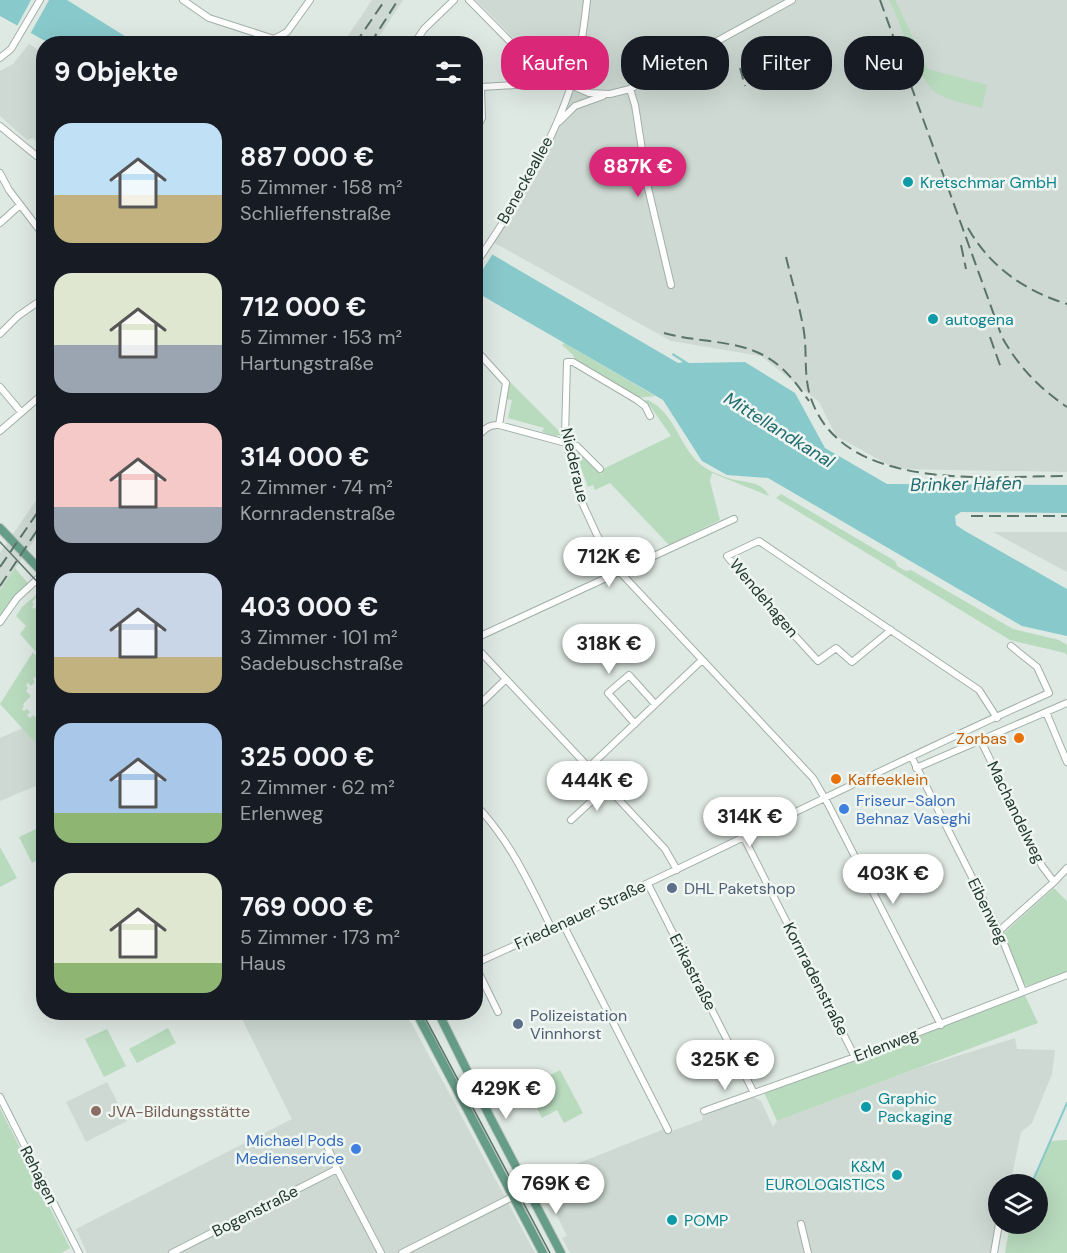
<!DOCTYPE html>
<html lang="de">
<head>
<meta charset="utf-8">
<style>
  body { margin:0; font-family:"DM Sans",sans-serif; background:#242831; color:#f1f3f6; height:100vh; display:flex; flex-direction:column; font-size:22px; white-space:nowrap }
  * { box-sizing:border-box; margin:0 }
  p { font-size:20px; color:#9ea1a6 }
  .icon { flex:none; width:33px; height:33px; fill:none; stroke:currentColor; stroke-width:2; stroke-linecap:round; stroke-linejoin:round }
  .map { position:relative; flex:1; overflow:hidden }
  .drawer { position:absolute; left:36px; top:36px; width:447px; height:984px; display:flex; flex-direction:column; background:#171b24; border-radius:24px; box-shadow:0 6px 24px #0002 }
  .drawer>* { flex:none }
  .banner { position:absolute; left:501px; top:36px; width:476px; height:54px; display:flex; gap:12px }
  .buttons { position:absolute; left:988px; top:1174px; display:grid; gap:12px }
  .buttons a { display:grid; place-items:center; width:60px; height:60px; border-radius:50%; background:#171b24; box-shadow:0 6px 24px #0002; font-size:30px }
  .price { position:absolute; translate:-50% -51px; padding:0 14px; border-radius:21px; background:#fff; color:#222; font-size:20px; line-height:39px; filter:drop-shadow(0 2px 3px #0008) }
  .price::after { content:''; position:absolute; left:50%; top:36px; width:18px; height:14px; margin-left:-9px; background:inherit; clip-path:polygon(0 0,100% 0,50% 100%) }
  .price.on { background:#db2777; color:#fff }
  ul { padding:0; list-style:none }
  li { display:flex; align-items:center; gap:18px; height:150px; padding:0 18px }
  li span { display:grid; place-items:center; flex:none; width:168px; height:120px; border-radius:18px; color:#555 }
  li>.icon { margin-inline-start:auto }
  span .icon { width:72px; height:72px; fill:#fffc; stroke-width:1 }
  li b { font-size:26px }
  h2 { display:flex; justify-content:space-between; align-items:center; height:72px; padding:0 18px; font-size:26px }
  .chip { padding:0 21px; border-radius:24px; background:#171b24; box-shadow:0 6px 24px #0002; font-size:21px; line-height:54px }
  .chip.on { background:#db2777; color:#fff }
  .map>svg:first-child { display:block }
  .built { fill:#cdd9d2 }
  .green { fill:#b8dabd }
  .water { fill:#88c9cc }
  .pier { fill:#dfe9e3 }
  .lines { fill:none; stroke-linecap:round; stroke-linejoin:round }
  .stream { stroke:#88c9cc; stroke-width:2 }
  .minor-casing { stroke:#a2b0a9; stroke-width:8 }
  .major-casing { stroke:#bcc3c1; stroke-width:10 }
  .minor { stroke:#fff; stroke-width:6 }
  .major { stroke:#659d88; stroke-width:8 }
  .tram { stroke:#5b746a; stroke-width:1.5 }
  .rail { stroke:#5b746a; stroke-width:2; stroke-dasharray:12 6; stroke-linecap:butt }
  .culture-dot { fill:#0f9aa8; stroke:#eff6f1; stroke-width:2 }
  .food-dot { fill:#e8710a; stroke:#eff6f1; stroke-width:2 }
  .shop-dot { fill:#3f7fe0; stroke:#eff6f1; stroke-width:2 }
  .service-dot { fill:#5c6f8a; stroke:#eff6f1; stroke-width:2 }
  .education-dot { fill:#8d6e63; stroke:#eff6f1; stroke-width:2 }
  .labels { text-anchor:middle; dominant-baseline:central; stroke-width:5; stroke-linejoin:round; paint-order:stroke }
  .street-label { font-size:16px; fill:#21382f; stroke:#eff6f1 }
  .culture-label { font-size:16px; fill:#0d838f; stroke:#eff6f1; text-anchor:start }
  .food-label { font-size:16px; fill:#c56008; stroke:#eff6f1; text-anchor:end }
  .shop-label { font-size:16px; fill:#366cbe; stroke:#eff6f1; text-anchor:start }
  .service-label { font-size:16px; fill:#4e5e75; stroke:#eff6f1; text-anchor:start }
  .education-label { font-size:16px; fill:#785e54; stroke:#eff6f1; text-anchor:start }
  .water-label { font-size:18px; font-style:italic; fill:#1f6b70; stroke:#eff6f1 }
</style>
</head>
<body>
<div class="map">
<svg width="1067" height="1253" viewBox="0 0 1067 1253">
  <rect width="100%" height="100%" fill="#dfe9e3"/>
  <!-- built -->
  <path class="built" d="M372 0H403L375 43H343Z
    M476 0H1067V472L896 469 836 436 819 402 761 356 671 341 491 241 534 167 571 85 540 65Z
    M29 44 43 53V149L33 138 27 140 0 116V71L13 64Z
    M43 490V527L0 591V553Z
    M993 532H1067V572Z
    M23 728 43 751V783L0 801V738Z
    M239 1013H403L412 1024 535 1253H87L76 1229 292 1119Z
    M1015 1038 1017 1049 1055 1050 1052 1074 1032 1123 1021 1132 1010 1185H999L997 1200 999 1224 994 1253H570L562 1238 567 1236 539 1179 664 1129 666 1133 702 1120 703 1115 754 1097 761 1101 773 1127 777 1121 919 1068Z
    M107 1082 127 1121 86 1142 66 1102Z"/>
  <!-- green -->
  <path class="green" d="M889 0H895L928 69 987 85 982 108C968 104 950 101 938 94 918 83 901 21 889 0Z
    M564 343 655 396 637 398 575 361 573 355 562 345Z
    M509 381 561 433 560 435 555 436 542 432 544 428 508 418 512 400 506 399Z
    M648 400C675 413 679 446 700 464 707 470 717 474 725 477 742 484 761 479 769 496L712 473 710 481 720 520 669 545 610 483 595 490 593 485 588 487 576 455 580 452 605 479 599 471 671 436 650 406 641 401Z
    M781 494 895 561 897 566 906 571 911 570 1013 629 1059 640 1067 645V655L1065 653 1010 640 776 498Z
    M15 568 30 586 0 622V591Z
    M36 595 38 596 32 602 34 604 32 607 34 609 36 607 41 612 38 614 40 617 43 615V660L20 634 26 626 16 616 22 607Z
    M33 652 43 664V671L40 672 42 675 38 679 35 677 33 679 35 682 31 686 28 683 26 685 28 688 26 691 31 696 23 704 24 706 22 709 24 711 27 709 30 712 27 715 30 718 33 715 35 717 43 710V751L0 704Z
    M36 829 43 843V857L32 863 19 837Z
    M0 847 17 878 0 887Z
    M1054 888 1067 901V971L1027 986 1023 983 1004 933Z
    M1023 991 1038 1023 777 1121 763 1090Z
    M168 1028 176 1043 137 1063 129 1049Z
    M107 1029 126 1066 104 1077 85 1039Z
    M560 1070 583 1113 564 1123 557 1110 542 1118 526 1088Z
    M0 1108 70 1248 61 1253H0Z
    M1067 1140V1253H1005L1010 1224H1038V1185H1029L1051 1141Z"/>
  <!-- water -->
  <path class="water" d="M0 0H67L136 43H49L0 16Z
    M476 245 678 363 683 362 672 355 673 353 689 363 745 362 795 393 825 448 887 484 1067 485V513L961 512 955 516 956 525 965 531 1067 589V636L1022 626 768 478 727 475 702 461 663 400 476 292Z"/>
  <!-- pier -->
  <path class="pier" d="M31 0H49L29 36 16 28Z
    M477 243 494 252 476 280V245Z"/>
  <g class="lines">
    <!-- stream -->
    <path class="stream" d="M1031 1185 1067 1103"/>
    <defs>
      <path id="minor" d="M183 0 209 18 274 39 287 32 310 0
        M469 0 539 71 589 93 610 94 630 89 792 0
        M414 44 424 29 454 0
        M0 58 11 49 40 0
        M630 89 635 105 648 188 671 285
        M559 122 575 106 603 96
        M0 126 44 162
        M476 130 482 118 481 87 531 84 539 71
        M0 173 9 190 44 236
        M0 223 20 205
        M476 263C512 211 551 147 571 86 580 59 584 28 587 0
        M0 334 18 316 44 298
        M476 350 506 383 499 425
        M0 387 21 412
        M650 416 645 406 637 400 573 362H567L565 436 580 498 597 535 619 571 813 778 828 804 941 1025
        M0 431 44 393
        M476 440C481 431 488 424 499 425L577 446 600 469
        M0 622 17 598 43 574
        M891 630 852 662 836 648 818 661 772 611 727 556 759 541 979 690 997 718
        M476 638 734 519
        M476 647 665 849 677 870
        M476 708 506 679
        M1046 712 1067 762
        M635 724 608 693 629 675 655 704
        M981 741 1042 866 1054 882
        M912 758 999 931 1023 991
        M589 767 702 660
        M916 768 1067 703
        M476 805C511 842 529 883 552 929
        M571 820 607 787
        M744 838 855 1057
        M648 884 754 1093
        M563 924 668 1130
        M999 931 1054 882 1067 868
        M476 950 481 960
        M476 963C669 877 856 779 1049 693L1037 667 1011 646
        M476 967 498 1012
        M0 1097 79 1253
        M704 1111 855 1057 1067 975
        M328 1148 337 1169
        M999 1200 995 1205 996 1213 999 1217
        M801 1224 808 1253
        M172 1253 337 1169 381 1253
        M402 1253 528 1189
        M994 1253 999 1224"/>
      <path id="major" d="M0 528 44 574
        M416 1012 543 1253
        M438 1012 490 1117 561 1253"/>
    </defs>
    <!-- minor casing -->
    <use href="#minor" class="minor-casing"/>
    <!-- major casing -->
    <use href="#major" class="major-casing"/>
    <!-- minor -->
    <use href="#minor" class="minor"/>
    <!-- major -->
    <use href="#major" class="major"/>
    <!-- tram -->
    <path class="tram" d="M0 542 44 589
      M422 1012 550 1253"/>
    <!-- rail -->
    <path class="rail" d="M880 0 1002 337C1018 366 1039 388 1067 407
      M355 44 385 0
      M370 44 398 0
      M740 68 745 86
      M968 228C990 267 1025 291 1067 304
      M961 245 966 269
      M786 257C792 282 800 307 804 332 807 352 804 372 809 392 837 494 987 476 1067 476
      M664 333C695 342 735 340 763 355 783 365 796 383 809 401
      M990 337 1001 368
      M971 516H1067
      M0 567 44 503
      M0 586 44 520"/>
  </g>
  <!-- markers -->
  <g class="culture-dot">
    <circle cx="908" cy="182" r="6"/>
    <circle cx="933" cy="319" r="6"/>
    <circle cx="866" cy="1107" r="6"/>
    <circle cx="897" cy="1175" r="6"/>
    <circle cx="672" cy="1220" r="6"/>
  </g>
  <g class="food-dot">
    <circle cx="1019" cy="738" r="6"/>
    <circle cx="836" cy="779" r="6"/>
  </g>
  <g class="shop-dot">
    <circle cx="844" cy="809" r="6"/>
    <circle cx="356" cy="1149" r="6"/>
  </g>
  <g class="service-dot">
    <circle cx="672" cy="888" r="6"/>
    <circle cx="518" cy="1024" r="6"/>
  </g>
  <circle class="education-dot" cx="96" cy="1111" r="6"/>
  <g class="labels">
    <!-- street labels -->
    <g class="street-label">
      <text transform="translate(525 180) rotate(-61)">Beneckeallee</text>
      <text transform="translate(575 465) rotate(77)">Niederaue</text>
      <text transform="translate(764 598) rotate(50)">Wendehagen</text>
      <text transform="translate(1016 812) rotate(64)">Machandelweg</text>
      <text transform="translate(988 911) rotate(64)">Eibenweg</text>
      <text transform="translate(580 915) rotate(-25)">Friedenauer Straße</text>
      <text transform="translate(693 972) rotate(63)">Erikastraße</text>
      <text transform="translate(816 979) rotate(63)">Kornradenstraße</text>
      <text transform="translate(886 1045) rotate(-21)">Erlenweg</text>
      <text transform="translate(39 1175) rotate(63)">Rehagen</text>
      <text transform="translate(255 1211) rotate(-27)">Bogenstraße</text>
    </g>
    <!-- culture labels -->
    <g class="culture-label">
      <text x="920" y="182">Kretschmar GmbH</text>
      <text x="945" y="319">autogena</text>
      <text x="878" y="1098">Graphic<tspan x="878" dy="18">Packaging</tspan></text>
      <text x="885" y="1166" text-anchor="end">K&amp;M<tspan x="885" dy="18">EUROLOGISTICS</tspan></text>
      <text x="684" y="1220">POMP</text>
    </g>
    <!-- food labels -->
    <g class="food-label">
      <text x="1007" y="738">Zorbas</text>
      <text x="848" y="779" text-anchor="start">Kaffeeklein</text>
    </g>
    <!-- shop labels -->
    <g class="shop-label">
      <text x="856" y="800">Friseur-Salon<tspan x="856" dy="18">Behnaz Vaseghi</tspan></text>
      <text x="344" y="1140" text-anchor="end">Michael Pods<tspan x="344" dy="18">Medienservice</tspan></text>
    </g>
    <!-- service labels -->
    <g class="service-label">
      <text x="684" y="888">DHL Paketshop</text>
      <text x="530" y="1015">Polizeistation<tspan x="530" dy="18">Vinnhorst</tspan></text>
    </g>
    <!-- education labels -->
    <g class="education-label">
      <text x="108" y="1111">JVA-Bildungsstätte</text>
    </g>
    <!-- water labels -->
    <g class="water-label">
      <text transform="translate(779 430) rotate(32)">Mittellandkanal</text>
      <text transform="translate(966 484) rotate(-1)">Brinker Hafen</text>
    </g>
  </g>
</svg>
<div class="buttons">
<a><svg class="icon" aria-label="layers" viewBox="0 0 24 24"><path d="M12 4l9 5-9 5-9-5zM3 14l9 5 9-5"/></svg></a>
</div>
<b class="price on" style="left:638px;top:198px">887K €</b>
<b class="price" style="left:609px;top:588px">712K €</b>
<b class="price" style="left:609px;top:675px">318K €</b>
<b class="price" style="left:597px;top:812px">444K €</b>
<b class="price" style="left:750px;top:848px">314K €</b>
<b class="price" style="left:893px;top:905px">403K €</b>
<b class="price" style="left:725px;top:1091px">325K €</b>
<b class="price" style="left:506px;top:1120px">429K €</b>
<b class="price" style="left:556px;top:1215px">769K €</b>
<div class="banner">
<a class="chip on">Kaufen</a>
<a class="chip">Mieten</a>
<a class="chip">Filter</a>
<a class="chip">Neu</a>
</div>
<section class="drawer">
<h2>9 Objekte<svg class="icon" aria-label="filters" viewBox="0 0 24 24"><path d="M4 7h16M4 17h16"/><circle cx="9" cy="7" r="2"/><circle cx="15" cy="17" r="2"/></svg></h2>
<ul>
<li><span style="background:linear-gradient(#bfe0f5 60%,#c2b280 0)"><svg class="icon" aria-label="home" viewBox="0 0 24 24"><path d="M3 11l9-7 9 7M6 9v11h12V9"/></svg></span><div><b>887 000 €</b><p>5 Zimmer · 158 m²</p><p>Schlieffenstraße</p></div></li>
<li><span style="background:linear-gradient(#dfe7d0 60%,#9aa5b1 0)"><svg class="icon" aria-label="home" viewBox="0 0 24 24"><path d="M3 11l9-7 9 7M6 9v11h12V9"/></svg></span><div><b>712 000 €</b><p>5 Zimmer · 153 m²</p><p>Hartungstraße</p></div></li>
<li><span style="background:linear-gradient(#f6c9c9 70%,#9aa5b1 0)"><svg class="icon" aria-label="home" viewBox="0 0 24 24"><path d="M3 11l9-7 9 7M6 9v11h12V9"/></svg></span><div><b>314 000 €</b><p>2 Zimmer · 74 m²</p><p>Kornradenstraße</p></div></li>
<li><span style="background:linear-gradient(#c9d6e8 70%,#c2b280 0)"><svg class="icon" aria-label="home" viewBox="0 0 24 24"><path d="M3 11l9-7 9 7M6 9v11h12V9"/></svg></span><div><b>403 000 €</b><p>3 Zimmer · 101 m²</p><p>Sadebuschstraße</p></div></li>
<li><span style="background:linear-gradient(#a9c7e8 75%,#8fb573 0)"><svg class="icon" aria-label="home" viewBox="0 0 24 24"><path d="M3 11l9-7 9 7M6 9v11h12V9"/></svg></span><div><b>325 000 €</b><p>2 Zimmer · 62 m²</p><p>Erlenweg</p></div></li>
<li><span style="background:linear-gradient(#dfe7d0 75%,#8fb573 0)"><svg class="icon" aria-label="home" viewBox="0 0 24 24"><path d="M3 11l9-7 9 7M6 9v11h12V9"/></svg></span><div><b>769 000 €</b><p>5 Zimmer · 173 m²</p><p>Haus</p></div></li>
</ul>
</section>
</div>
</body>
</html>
